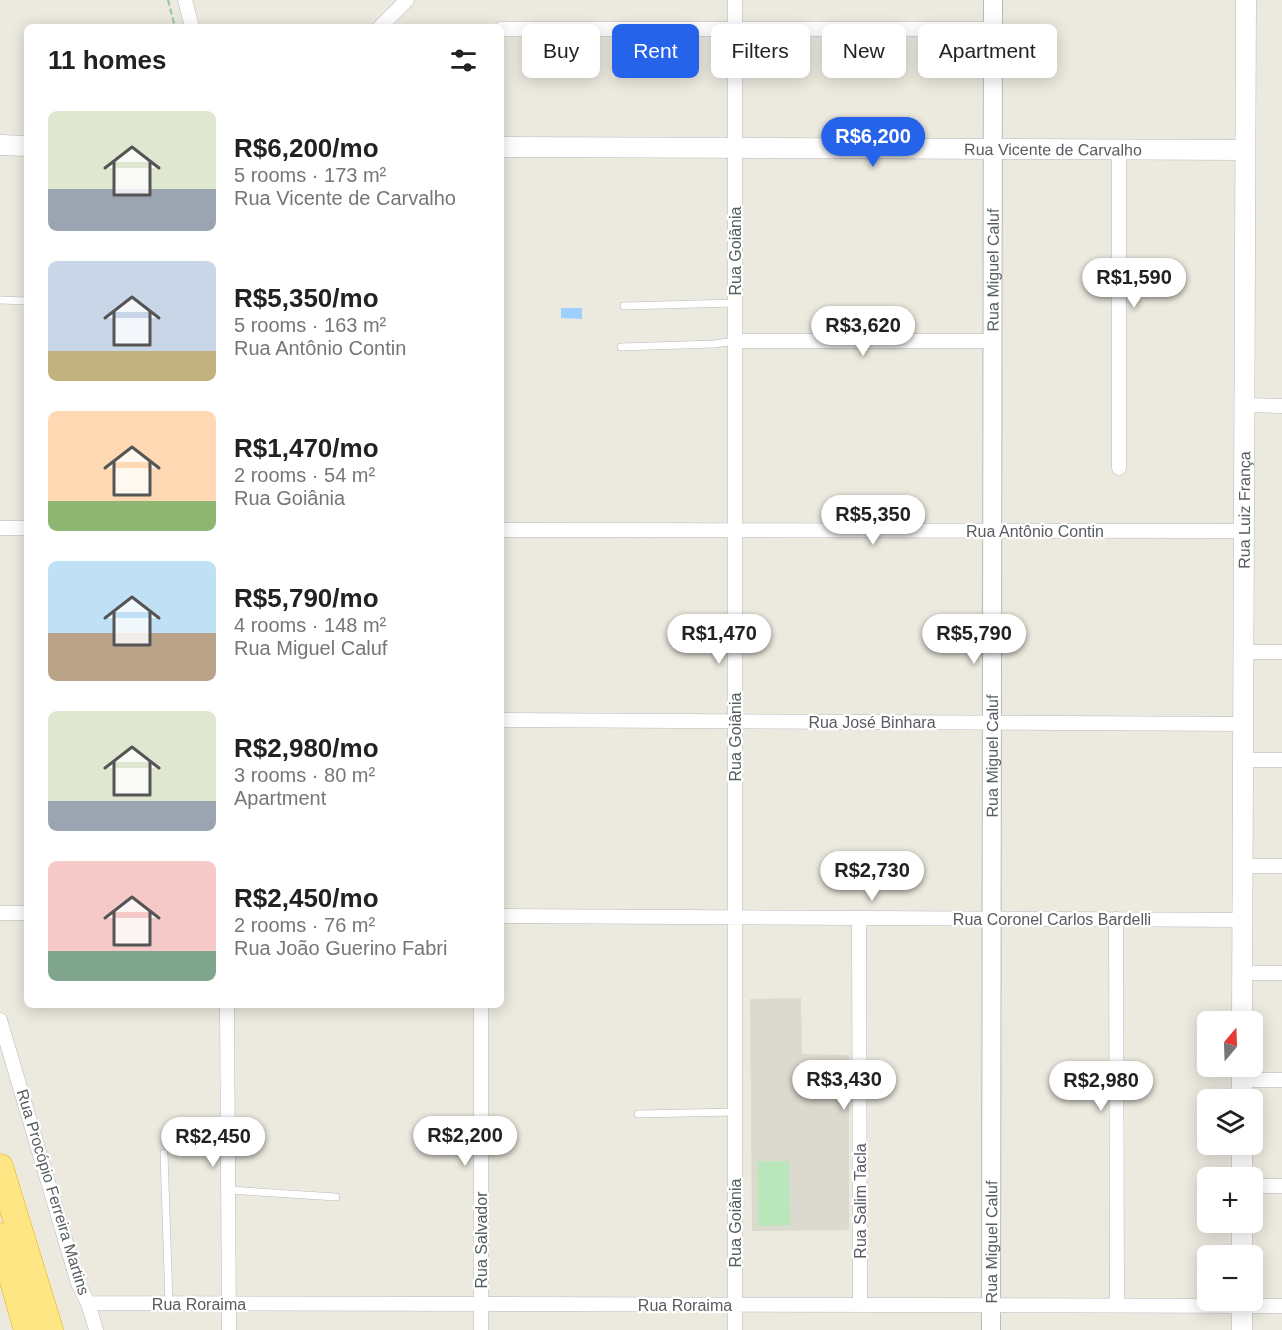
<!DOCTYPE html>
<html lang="en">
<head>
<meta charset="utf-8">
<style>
  body { margin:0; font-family:Helvetica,sans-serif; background:#f2f2f2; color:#222; height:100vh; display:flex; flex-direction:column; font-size:22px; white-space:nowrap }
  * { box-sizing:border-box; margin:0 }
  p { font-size:20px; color:#767676 }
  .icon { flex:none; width:33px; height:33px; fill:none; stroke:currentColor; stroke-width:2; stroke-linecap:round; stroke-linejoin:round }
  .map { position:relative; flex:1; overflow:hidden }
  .details { position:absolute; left:24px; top:24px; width:480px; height:984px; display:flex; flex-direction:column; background:#fff; border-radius:9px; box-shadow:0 3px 15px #0003 }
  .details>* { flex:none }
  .banner { position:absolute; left:522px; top:24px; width:570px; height:54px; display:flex; gap:12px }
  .needle { width:39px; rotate:19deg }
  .buttons { position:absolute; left:1197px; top:1011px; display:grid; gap:12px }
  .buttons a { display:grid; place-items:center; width:66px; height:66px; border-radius:9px; background:#fff; box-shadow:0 3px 15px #0003; font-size:30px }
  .price { position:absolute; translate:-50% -51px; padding:0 14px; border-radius:21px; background:#fff; color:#222; font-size:20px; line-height:39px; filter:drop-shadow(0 2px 3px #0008) }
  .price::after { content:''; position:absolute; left:50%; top:36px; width:18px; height:14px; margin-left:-9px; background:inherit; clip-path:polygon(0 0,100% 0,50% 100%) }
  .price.selected { background:#2563eb; color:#fff }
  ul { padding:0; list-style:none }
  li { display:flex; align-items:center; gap:18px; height:150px; padding:0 24px }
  li span { display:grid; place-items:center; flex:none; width:168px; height:120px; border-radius:9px; color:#555 }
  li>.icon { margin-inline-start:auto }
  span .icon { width:72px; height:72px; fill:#fffc; stroke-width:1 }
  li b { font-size:26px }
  h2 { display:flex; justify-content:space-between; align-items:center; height:72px; padding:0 24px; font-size:26px }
  .tag { padding:0 21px; border-radius:9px; background:#fff; box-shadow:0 3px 15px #0003; font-size:21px; line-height:54px }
  .tag.selected { background:#2563eb; color:#fff }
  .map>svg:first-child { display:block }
  .education { fill:#dcd9ce }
  .green { fill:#bae6bc }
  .water { fill:#9dcfff }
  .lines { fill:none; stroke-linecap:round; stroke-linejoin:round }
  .service-casing { stroke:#b7babf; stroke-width:8 }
  .minor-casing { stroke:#b7babf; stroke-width:15 }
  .tertiary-casing { stroke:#b7babf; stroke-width:20 }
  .secondary-casing { stroke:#b5b9bf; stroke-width:21 }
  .motorway-casing { stroke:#ecae00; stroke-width:27 }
  .path { stroke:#92c7a4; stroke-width:2; stroke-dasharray:6 3; stroke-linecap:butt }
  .service { stroke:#fff; stroke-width:7 }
  .minor { stroke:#fff; stroke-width:14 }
  .tertiary { stroke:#fff; stroke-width:18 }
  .secondary { stroke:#fff; stroke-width:20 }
  .motorway { stroke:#ffe684; stroke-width:26 }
  .labels { text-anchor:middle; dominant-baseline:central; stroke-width:4.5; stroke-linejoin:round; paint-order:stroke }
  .street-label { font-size:16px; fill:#585c61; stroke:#fff }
</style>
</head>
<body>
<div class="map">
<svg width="1282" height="1330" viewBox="0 0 1282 1330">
  <rect width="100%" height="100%" fill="#eceadf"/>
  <!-- education -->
  <path class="education" d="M801 998 802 1054 849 1055V1230L752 1231 750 999Z"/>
  <!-- green -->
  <path class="green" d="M757 1161H789L790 1225 758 1226Z"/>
  <!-- water -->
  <path class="water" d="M561 308H582V319L561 318Z"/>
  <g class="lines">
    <defs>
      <path id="service" d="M0 300 27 301
        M624 306 735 303
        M621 347 714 344 735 341
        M638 1114 735 1112
        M164 1153 169 1304
        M228 1190 336 1197"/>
      <path id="minor" d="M185 0 192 27
        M735 0V1330
        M380 27 407 0
        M501 29H993
        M735 341H992
        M1244 405 1282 406
        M1119 468V150
        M0 528H27
        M501 530 1244 531
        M1244 652H1282
        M501 720 1244 724
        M1243 760H1282
        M1243 866H1282
        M0 913H27
        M501 916 1243 920
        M859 918 860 1305
        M1116 919 1117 1306
        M1243 973H1282
        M227 1005 229 1330
        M0 1020 78 1283 88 1303 96 1330
        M1242 1080H1282
        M1252 1186H1282
        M88 1303 1282 1306
        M481 1330V1005"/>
      <g id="tertiary">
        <path id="s1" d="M991 1330 993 0"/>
      </g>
      <g id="secondary">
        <path d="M0 145 27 146"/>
        <path id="s2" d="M501 147 1245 150"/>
        <path id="s3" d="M1242 1022 1246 0"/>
        <path d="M1242 1100V1066"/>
        <path d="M1242 1178V1144"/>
        <path d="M1242 1256V1222"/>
        <path d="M1242 1330V1300"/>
      </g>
      <path id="motorway" d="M0 1167 50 1330
        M0 1236 27 1330"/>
    </defs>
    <!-- service casing -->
    <use href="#service" class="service-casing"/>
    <!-- minor casing -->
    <use href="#minor" class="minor-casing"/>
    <!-- tertiary casing -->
    <use href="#tertiary" class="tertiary-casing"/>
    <!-- secondary casing -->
    <use href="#secondary" class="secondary-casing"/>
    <!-- motorway casing -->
    <use href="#motorway" class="motorway-casing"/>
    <!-- path -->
    <path class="path" d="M168 0 175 27"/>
    <!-- service -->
    <use href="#service" class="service"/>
    <!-- minor -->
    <use href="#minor" class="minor"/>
    <!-- tertiary -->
    <use href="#tertiary" class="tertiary"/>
    <!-- secondary -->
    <use href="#secondary" class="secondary"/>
    <!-- motorway -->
    <use href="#motorway" class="motorway"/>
  </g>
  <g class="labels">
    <!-- street labels -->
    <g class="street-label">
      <text stroke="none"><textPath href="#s2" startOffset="552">Rua Vicente de Carvalho</textPath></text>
      <text transform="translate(735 251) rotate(-90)">Rua Goiânia</text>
      <text stroke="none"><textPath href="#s1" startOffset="1060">Rua Miguel Caluf</textPath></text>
      <text stroke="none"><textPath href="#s3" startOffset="512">Rua Luiz França</textPath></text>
      <text x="1035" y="531">Rua Antônio Contin</text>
      <text x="872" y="722">Rua José Binhara</text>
      <text transform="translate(735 737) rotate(-90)">Rua Goiânia</text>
      <text stroke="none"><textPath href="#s1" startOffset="574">Rua Miguel Caluf</textPath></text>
      <text x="1052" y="919">Rua Coronel Carlos Bardelli</text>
      <text transform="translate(53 1192) rotate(73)">Rua Procópio Ferreira Martins</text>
      <text transform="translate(860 1201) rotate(-90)">Rua Salim Tacla</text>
      <text transform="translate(735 1223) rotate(-90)">Rua Goiânia</text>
      <text transform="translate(481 1240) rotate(-90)">Rua Salvador</text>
      <text stroke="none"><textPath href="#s1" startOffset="88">Rua Miguel Caluf</textPath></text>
      <text x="199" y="1304">Rua Roraima</text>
      <text x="685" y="1305">Rua Roraima</text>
    </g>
  </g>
</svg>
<div class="buttons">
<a><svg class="needle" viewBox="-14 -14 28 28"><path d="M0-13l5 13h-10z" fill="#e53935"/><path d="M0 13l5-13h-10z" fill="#767676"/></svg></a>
<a><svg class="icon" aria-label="layers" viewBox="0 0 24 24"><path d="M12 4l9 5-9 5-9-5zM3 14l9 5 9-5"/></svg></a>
<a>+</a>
<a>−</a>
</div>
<b class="price selected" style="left:873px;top:168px">R$6,200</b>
<b class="price" style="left:1134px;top:309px">R$1,590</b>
<b class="price" style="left:863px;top:357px">R$3,620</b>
<b class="price" style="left:873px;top:546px">R$5,350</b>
<b class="price" style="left:719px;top:665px">R$1,470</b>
<b class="price" style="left:974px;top:665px">R$5,790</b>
<b class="price" style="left:872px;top:902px">R$2,730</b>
<b class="price" style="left:844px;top:1111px">R$3,430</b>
<b class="price" style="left:1101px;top:1112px">R$2,980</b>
<b class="price" style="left:465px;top:1167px">R$2,200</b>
<b class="price" style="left:213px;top:1168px">R$2,450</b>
<div class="banner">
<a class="tag">Buy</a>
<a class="tag selected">Rent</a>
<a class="tag">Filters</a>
<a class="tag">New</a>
<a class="tag">Apartment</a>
</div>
<section class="details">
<h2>11 homes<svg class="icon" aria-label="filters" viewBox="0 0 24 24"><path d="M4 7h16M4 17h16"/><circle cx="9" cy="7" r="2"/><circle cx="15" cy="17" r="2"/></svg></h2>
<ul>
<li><span style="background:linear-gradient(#dfe7d0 65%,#9aa5b1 0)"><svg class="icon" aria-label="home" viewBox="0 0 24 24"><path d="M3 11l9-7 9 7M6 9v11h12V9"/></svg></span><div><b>R$6,200/mo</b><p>5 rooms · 173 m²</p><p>Rua Vicente de Carvalho</p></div></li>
<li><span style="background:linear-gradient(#c9d6e8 75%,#c2b280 0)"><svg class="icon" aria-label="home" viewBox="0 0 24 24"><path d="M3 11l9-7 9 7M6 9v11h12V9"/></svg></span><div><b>R$5,350/mo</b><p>5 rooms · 163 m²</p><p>Rua Antônio Contin</p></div></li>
<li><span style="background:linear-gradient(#ffd9b3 75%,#8fb573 0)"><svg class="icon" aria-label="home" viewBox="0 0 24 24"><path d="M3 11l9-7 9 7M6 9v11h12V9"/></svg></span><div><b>R$1,470/mo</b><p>2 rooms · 54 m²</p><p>Rua Goiânia</p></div></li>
<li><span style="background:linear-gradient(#bfe0f5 60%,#b9a48a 0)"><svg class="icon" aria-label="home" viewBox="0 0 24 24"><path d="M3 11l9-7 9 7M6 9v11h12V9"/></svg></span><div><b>R$5,790/mo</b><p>4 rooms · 148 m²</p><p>Rua Miguel Caluf</p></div></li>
<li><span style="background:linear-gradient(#dfe7d0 75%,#9aa5b1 0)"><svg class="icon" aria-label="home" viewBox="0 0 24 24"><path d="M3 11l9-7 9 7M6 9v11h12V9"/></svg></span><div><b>R$2,980/mo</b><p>3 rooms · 80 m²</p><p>Apartment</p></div></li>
<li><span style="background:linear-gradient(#f6c9c9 75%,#7fa58c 0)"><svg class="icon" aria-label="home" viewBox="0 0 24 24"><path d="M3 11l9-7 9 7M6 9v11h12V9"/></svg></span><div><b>R$2,450/mo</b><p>2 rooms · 76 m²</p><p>Rua João Guerino Fabri</p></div></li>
</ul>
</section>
</div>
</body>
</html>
